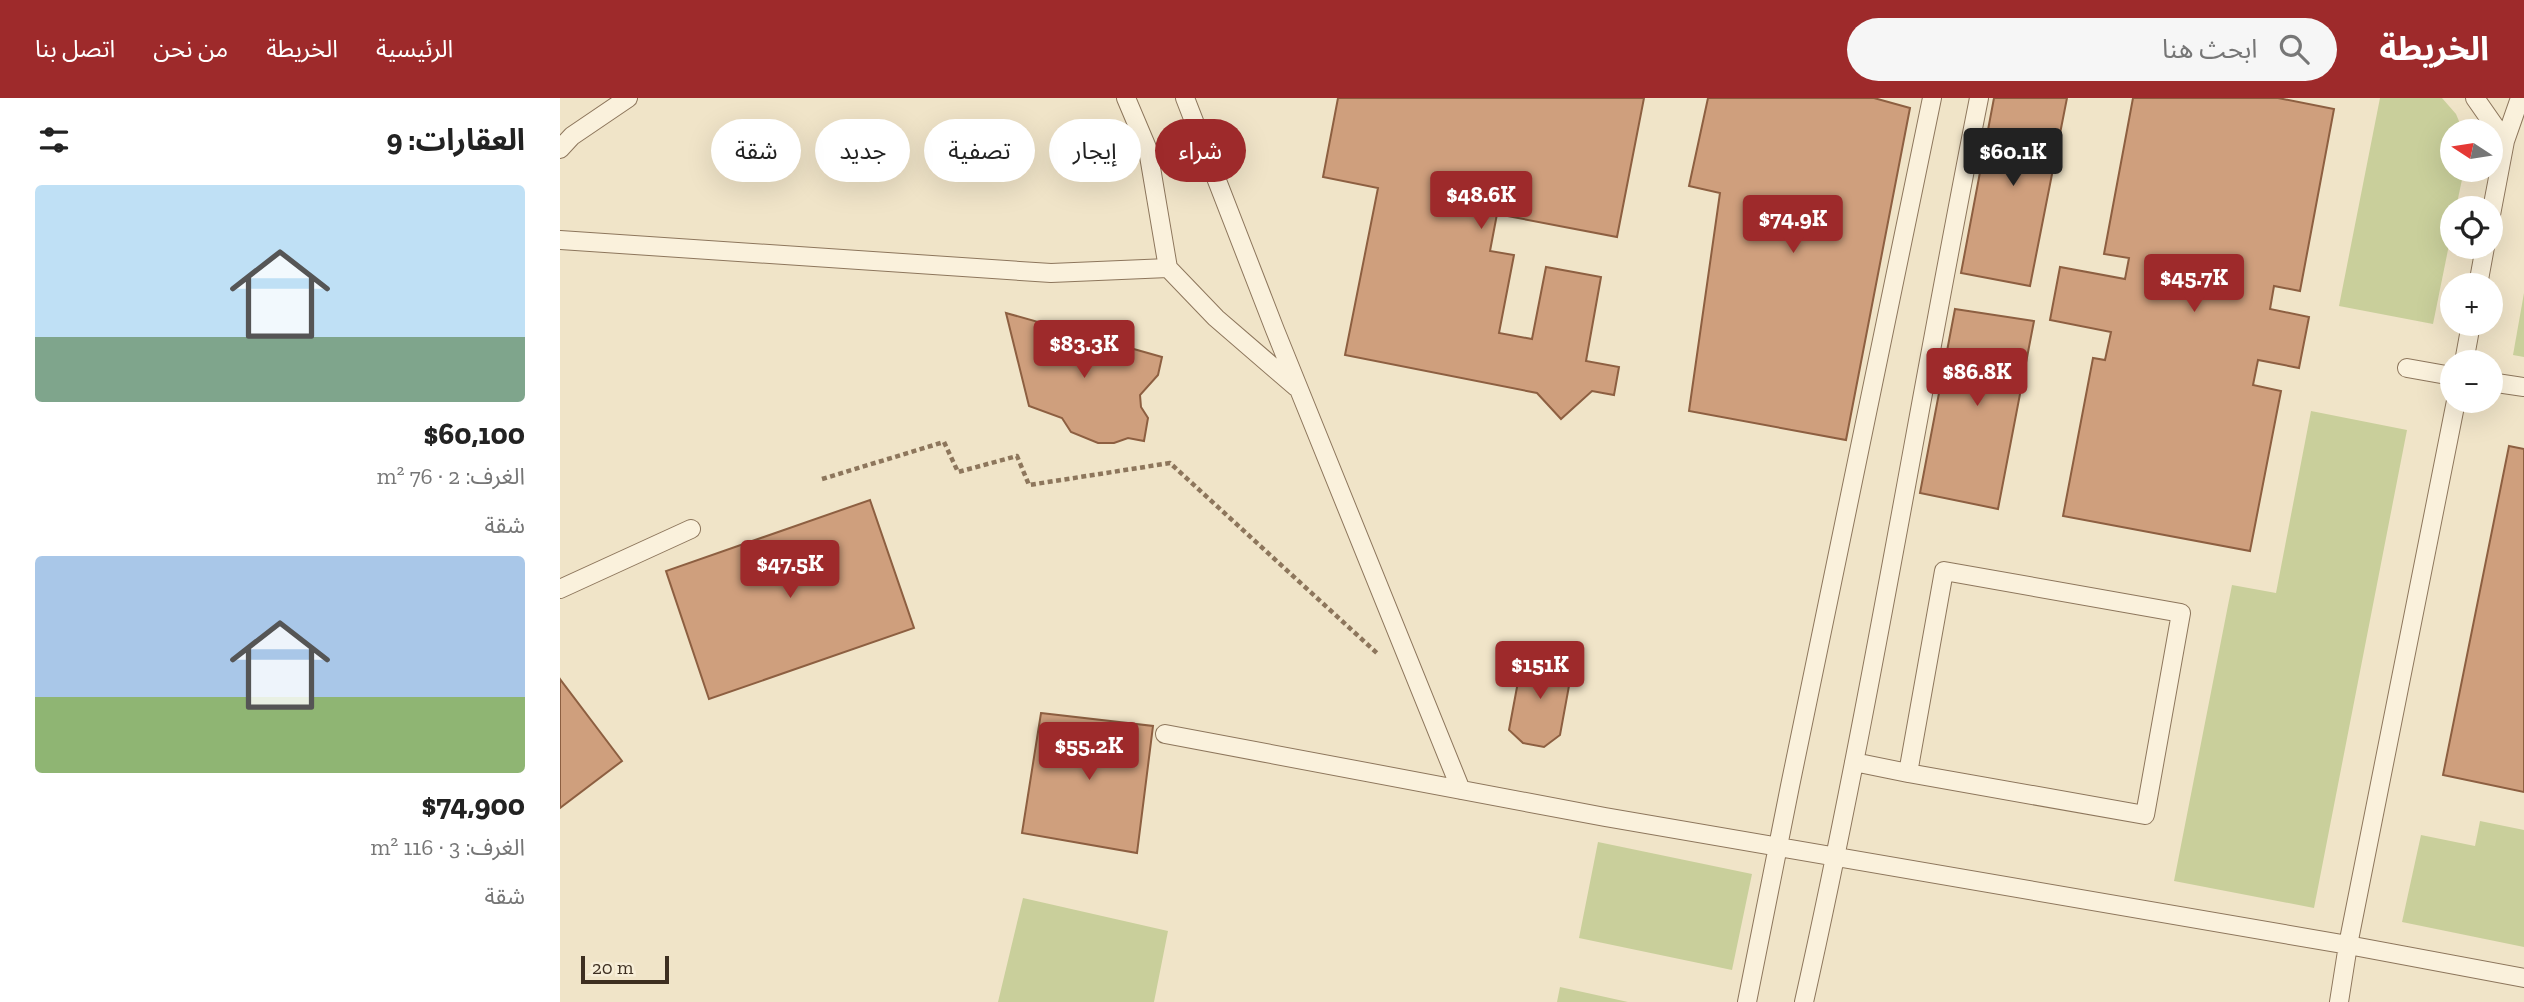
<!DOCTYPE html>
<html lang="ar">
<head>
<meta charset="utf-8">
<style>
  body { margin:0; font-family:"Zilla Slab","Noto Sans Arabic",serif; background:#f6f6f6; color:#222; direction:rtl; height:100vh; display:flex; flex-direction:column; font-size:26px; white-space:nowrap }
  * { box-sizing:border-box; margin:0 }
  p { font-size:23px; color:#767676 }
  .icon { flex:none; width:38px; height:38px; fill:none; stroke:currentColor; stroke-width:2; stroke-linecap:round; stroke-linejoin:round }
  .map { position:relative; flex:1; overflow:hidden; direction:ltr }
  .side { display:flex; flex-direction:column; background:#fff; width:560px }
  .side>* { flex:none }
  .guide { position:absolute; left:21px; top:21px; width:665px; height:63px; direction:rtl; display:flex; gap:14px }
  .needle { width:46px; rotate:282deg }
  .controls { position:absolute; left:1880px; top:21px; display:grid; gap:14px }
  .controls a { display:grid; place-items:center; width:63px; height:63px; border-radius:50%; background:#fff; box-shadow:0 7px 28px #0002; font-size:35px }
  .scale { position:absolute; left:21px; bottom:18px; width:88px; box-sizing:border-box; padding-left:7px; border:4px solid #3d2e20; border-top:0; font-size:19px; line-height:24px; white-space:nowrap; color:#3d2e20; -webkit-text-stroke:5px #f7eed8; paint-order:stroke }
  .price { position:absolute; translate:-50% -60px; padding:0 16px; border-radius:7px; background:#9e2a2b; color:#fff; font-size:23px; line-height:46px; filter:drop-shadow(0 2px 4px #0008) }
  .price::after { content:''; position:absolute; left:50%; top:42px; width:21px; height:16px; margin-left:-10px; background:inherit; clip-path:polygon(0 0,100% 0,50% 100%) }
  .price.active { background:#222; color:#fff }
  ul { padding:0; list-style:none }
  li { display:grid; align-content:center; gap:14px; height:371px; padding:0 35px }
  li span { display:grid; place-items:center; height:217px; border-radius:7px; color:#555 }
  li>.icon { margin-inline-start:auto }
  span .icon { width:126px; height:126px; fill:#fffc; stroke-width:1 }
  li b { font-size:30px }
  h2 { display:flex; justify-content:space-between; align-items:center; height:84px; padding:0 35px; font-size:30px }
  .chip { padding:0 24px; border-radius:32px; background:#fff; box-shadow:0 7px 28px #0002; font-size:24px; line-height:63px }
  .chip.active { background:#9e2a2b; color:#fff }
  header { display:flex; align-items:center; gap:42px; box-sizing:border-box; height:98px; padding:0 35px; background:#9e2a2b; color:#fff }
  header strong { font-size:33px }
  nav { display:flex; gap:38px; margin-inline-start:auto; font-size:24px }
  .search { width:490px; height:63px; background:#f6f6f6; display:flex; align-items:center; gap:18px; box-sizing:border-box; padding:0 24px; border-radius:38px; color:#767676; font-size:26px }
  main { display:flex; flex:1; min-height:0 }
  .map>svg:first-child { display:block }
  .green { fill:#c9cf9b }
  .building { fill:#cf9f7d; stroke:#8d5f41; stroke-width:2 }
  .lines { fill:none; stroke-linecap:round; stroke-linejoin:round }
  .lane-casing { stroke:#8d765c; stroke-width:20 }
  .path { stroke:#8d765c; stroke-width:4.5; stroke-dasharray:5 3.5; stroke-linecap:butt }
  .lane { stroke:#faf1dc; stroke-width:18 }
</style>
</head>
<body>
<header>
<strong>الخريطة</strong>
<div class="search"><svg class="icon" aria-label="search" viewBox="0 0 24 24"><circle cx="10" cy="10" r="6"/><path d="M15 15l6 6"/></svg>ابحث هنا</div>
<nav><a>الرئيسية</a><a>الخريطة</a><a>من نحن</a><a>اتصل بنا</a></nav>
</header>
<main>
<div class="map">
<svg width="1964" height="904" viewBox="0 0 1964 904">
  <rect width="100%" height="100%" fill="#f0e4c8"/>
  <!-- green -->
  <path class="green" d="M1820 0H1882L1896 16 1903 33H1892V72H1904L1896 110H1892V132L1873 226 1779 208Z
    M1964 195V259L1953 257Z
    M1751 313 1847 332 1754 810 1614 783 1672 487 1716 495Z
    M1920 723 1964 732V849L1842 824 1861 737 1915 748Z
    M1038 744 1192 776 1172 872 1019 840Z
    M463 800 608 833 594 904H438Z
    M1000 889 1068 904H997Z"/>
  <!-- building -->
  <path class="building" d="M778 0H1084L1057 139 937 116 930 153 954 157 939 235 972 241 986 169 1041 179 1026 263 1059 269 1054 297 1032 293 1001 321 977 295 785 257 818 90 763 79Z
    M1148 0H1314L1350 10 1286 342 1129 313 1160 95 1129 88Z
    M1434 0H1507L1470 188 1401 175Z
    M1573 0H1718L1774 11 1740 193 1714 188 1710 211 1749 219 1739 270 1698 262 1693 287 1721 293 1690 453 1503 418 1533 260 1545 262 1551 234 1490 222 1500 169 1565 181 1569 160 1544 156Z
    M1395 211 1474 223 1438 411 1360 395Z
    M446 215 602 259 598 277 580 297 581 309 588 320 584 343 568 340 554 345H538L511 334 502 320 469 308Z
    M1949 348 1964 351V694L1883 677Z
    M310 402 354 530 149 601 106 473Z
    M963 557 1013 566 1000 637 984 649 963 645 949 632Z
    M0 581 62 663 0 710Z
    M481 615 593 628 577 755 462 735Z"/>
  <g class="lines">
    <defs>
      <path id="lane" d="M625 0 715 232 901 692
        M1915 0 1945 43
        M0 51 12 38 68 0
        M1930 122 1945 43 1960 0
        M0 142 491 175 608 170 588 52 566 0
        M608 170 656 220 736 289
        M1918 187 1925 149
        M1904 264 1911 226
        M1847 270 1892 278
        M1930 284 1964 289
        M1384 473 1621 515 1585 717 1348 675Z
        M0 491 131 431
        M605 636 1045 719 1788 847 1964 880
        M1294 664 1348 675
        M1187 904 1230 688 1372 0
        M1244 904C1311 605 1359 301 1419 0
        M1779 904 1788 847 1896 303"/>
    </defs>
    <!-- lane casing -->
    <use href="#lane" class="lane-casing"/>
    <!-- path -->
    <path class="path" d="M262 381 384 344 398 374 457 358 469 387 610 365 819 557"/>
    <!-- lane -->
    <use href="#lane" class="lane"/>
  </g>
</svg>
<div class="controls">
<a><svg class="needle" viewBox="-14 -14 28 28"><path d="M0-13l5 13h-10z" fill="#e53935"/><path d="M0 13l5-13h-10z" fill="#767676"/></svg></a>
<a><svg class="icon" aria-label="locate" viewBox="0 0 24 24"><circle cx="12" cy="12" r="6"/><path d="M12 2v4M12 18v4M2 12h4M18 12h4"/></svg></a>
<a>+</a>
<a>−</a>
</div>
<div class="scale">20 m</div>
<b class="price active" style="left:1453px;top:90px">$60.1K</b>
<b class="price" style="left:921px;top:133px">$48.6K</b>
<b class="price" style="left:1233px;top:157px">$74.9K</b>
<b class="price" style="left:1634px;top:216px">$45.7K</b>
<b class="price" style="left:524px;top:282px">$83.3K</b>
<b class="price" style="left:1417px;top:310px">$86.8K</b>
<b class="price" style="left:230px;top:502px">$47.5K</b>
<b class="price" style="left:980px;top:603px">$151K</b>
<b class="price" style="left:529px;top:684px">$55.2K</b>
<div class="guide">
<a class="chip active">شراء</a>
<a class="chip">إيجار</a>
<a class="chip">تصفية</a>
<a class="chip">جديد</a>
<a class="chip">شقة</a>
</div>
</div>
<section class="side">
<h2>العقارات: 9<svg class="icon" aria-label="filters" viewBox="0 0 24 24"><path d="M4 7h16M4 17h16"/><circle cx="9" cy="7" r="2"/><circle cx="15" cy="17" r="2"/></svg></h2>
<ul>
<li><span style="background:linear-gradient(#bfe0f5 70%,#7fa58c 0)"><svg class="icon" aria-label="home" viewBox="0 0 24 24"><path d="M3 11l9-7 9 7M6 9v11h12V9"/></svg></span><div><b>$60,100</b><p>الغرف: 2 · 76 m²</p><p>شقة</p></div></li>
<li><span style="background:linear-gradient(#a9c7e8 65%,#8fb573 0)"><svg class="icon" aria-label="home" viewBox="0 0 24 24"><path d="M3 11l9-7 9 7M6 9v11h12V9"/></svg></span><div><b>$74,900</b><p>الغرف: 3 · 116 m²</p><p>شقة</p></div></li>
</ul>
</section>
</main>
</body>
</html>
